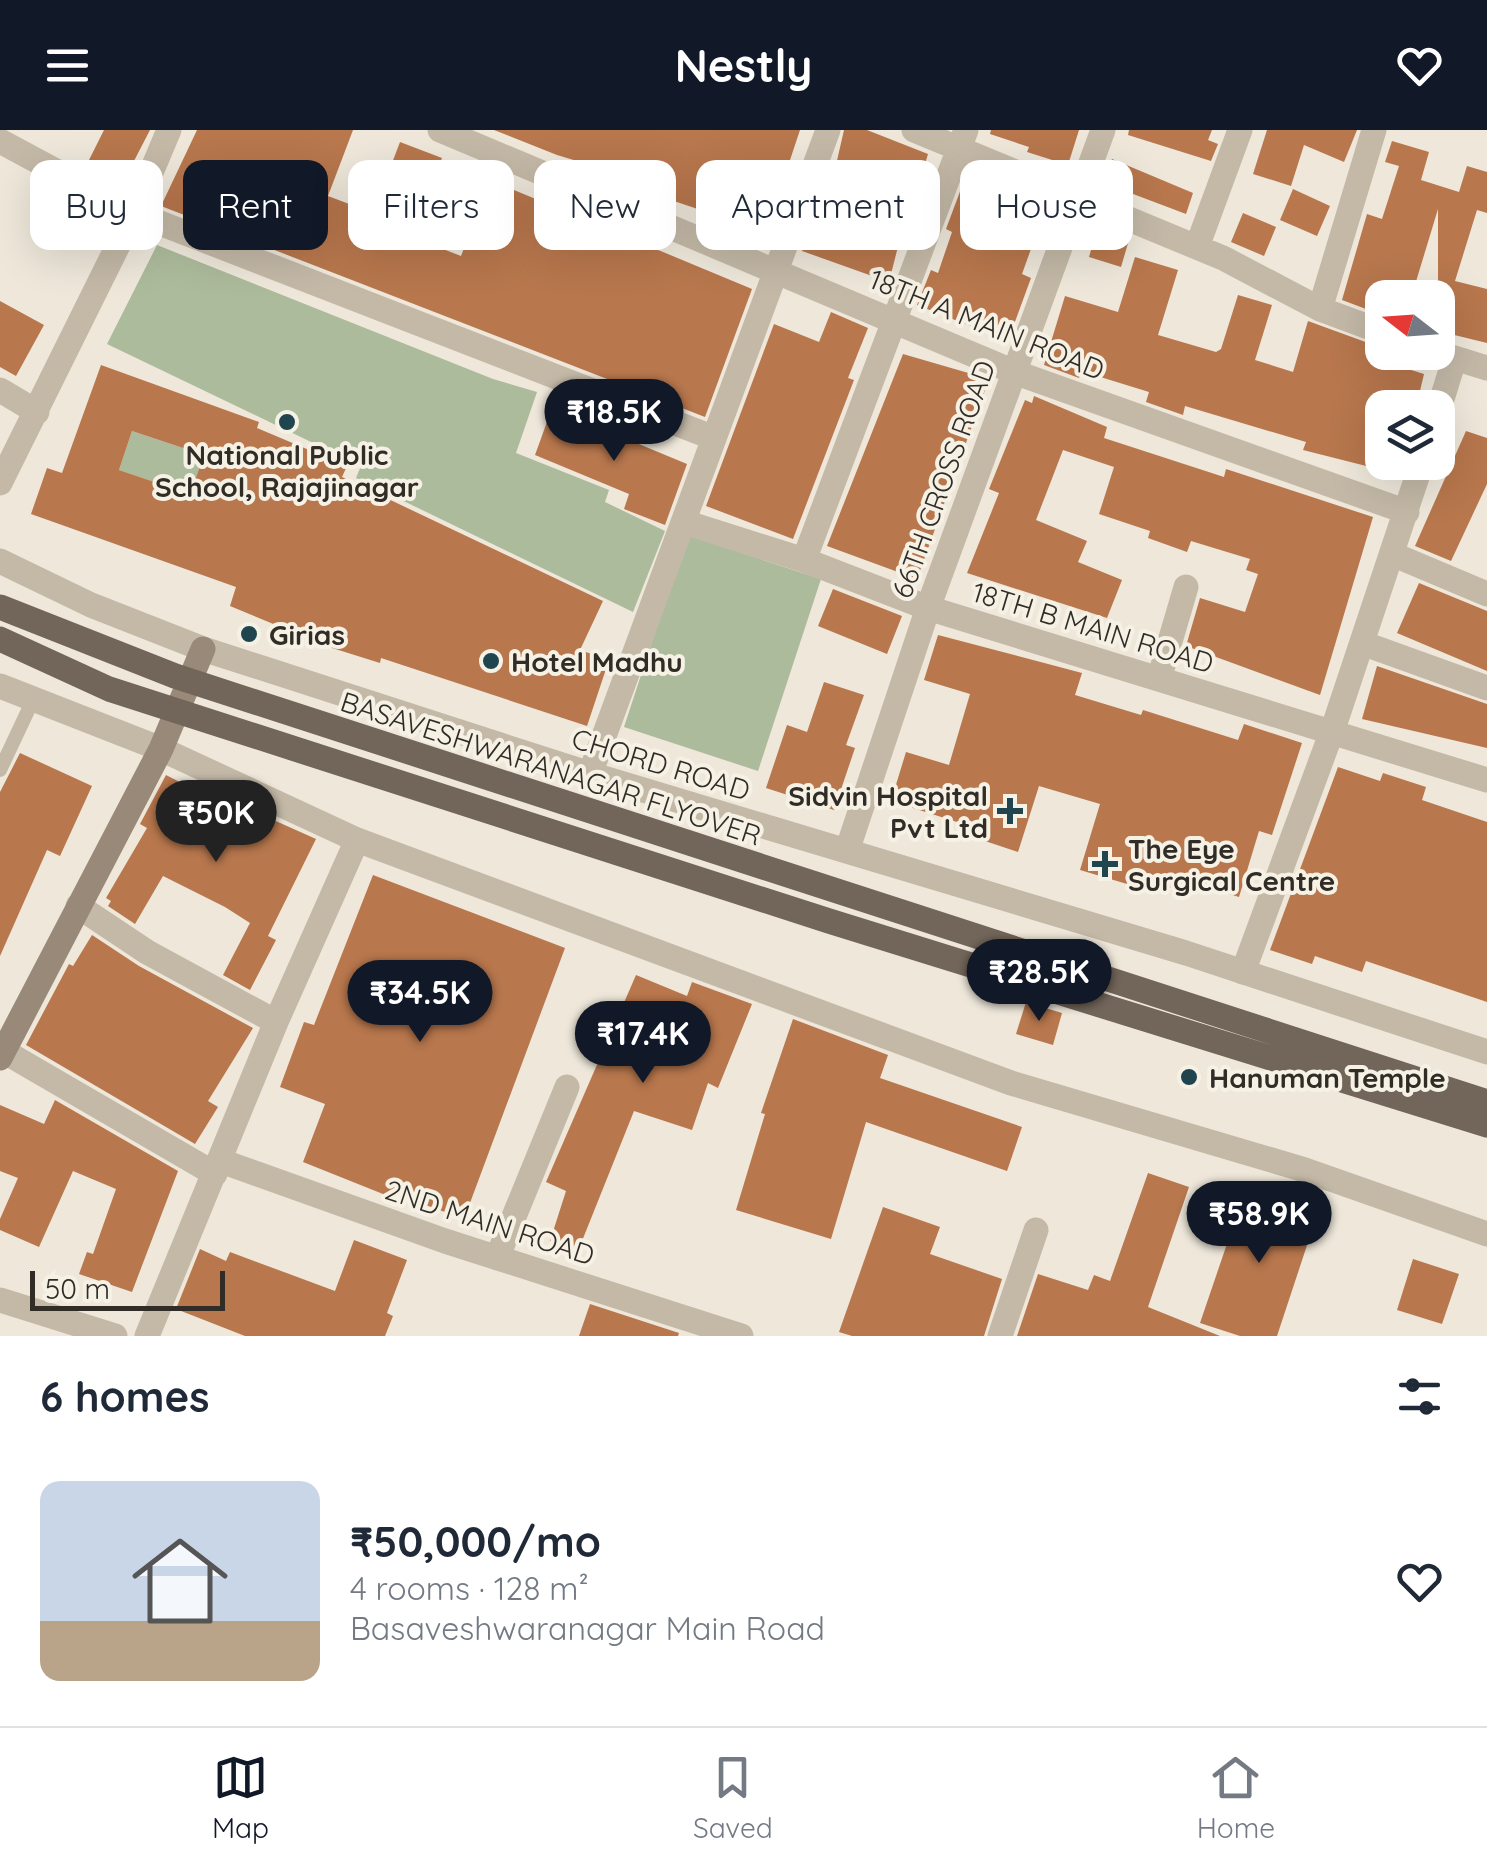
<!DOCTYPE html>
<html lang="en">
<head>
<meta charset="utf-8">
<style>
  body { margin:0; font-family:Quicksand,sans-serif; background:#f6f6f7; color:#1f2937; height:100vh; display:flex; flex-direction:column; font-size:38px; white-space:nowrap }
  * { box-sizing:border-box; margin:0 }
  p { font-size:32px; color:#747a83 }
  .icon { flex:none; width:55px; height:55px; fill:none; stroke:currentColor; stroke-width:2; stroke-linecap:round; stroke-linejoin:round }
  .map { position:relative; height:1206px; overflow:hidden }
  .panel { display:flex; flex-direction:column; background:#fff; flex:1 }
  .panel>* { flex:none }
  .top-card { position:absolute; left:30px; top:30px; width:1428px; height:90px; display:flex; gap:20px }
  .needle { width:65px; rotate:287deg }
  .controls { position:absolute; left:1365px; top:150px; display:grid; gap:20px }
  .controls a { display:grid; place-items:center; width:90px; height:90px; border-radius:20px; background:#fff; box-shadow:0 10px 40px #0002; font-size:50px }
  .scale { position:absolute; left:30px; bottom:25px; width:195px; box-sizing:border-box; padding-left:10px; border:5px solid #322c27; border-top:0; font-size:28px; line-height:35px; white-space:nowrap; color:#322c27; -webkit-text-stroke:8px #f6f1e5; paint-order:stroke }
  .price { position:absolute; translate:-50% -85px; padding:0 22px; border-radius:35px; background:#111827; color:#fff; font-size:32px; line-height:65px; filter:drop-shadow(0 2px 5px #0008) }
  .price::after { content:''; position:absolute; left:50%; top:60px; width:30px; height:22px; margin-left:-15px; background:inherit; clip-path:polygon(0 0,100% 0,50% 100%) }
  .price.active { background:#222; color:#fff }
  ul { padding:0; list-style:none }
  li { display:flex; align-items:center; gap:30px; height:250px; padding:0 40px }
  li span { display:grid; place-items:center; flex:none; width:280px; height:200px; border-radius:20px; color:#555 }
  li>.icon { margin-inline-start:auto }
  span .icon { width:120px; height:120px; fill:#fffc; stroke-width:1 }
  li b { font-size:42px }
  h2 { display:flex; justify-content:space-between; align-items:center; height:120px; padding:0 40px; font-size:42px }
  .tag { padding:0 35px; border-radius:20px; background:#fff; box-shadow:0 10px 40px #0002; font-size:35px; line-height:90px }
  .tag.active { background:#111827; color:#fff }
  header { display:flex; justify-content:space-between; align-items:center; height:130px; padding:0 40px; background:#111827; color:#fff; font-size:45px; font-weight:700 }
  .menu { display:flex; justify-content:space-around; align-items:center; height:140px; border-top:2px solid #e0e1e3; background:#fff; font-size:28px; color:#747a83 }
  .menu a { display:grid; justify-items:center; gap:5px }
  .menu .active { color:#111827 }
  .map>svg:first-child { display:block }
  .green { fill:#acbb9b }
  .building { fill:#b8774d; fill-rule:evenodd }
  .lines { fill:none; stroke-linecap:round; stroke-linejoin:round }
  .service { stroke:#c4b9a7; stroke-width:14 }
  .minor { stroke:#c4b9a7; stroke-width:25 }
  .tertiary { stroke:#c4b9a7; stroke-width:25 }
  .secondary { stroke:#988979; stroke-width:25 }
  .primary-bridge { stroke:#726559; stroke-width:25 }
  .poi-dot { fill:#21454f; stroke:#f6f1e5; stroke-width:4 }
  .labels { text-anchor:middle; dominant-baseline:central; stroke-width:8; stroke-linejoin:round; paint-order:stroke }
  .street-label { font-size:28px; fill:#322c27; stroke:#f6f1e5 }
  .poi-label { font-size:28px; font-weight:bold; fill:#322c27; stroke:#f6f1e5; text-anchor:start }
</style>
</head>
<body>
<header><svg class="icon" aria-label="menu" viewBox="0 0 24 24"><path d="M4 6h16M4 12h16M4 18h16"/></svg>Nestly<svg class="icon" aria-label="heart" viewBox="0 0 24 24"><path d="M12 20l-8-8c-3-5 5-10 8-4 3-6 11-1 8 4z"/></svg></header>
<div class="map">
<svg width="1487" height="1206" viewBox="0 0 1487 1206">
  <rect width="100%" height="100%" fill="#eee7da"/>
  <!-- green -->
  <path class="green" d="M157 115 493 249 537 262 516 323 609 360 605 372 665 401 633 482 356 348 361 336 107 214Z
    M132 301 204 325 190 364 119 340Z
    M687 405 821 449 758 641 624 597Z"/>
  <!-- building -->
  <path class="building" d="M104 0H150L121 56 85 38Z
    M197 0H353L328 66 373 83 400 12 442 28 412 107 461 126 490 50 752 159 705 287 161 76Z
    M494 0H800L766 102 644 61 647 52 557 25Z
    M844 0H867L928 24 911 82 907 81 889 152 802 121 825 60 830 61Z
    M991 0H1079L1068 35 1027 22 1029 17 990 4Z
    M1129 0H1212L1208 10 1218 14 1211 31 1128 5Z
    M1267 0H1357L1344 32 1304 15 1291 56 1253 44Z
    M1392 11 1429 22 1421 50 1459 62 1467 36 1487 42V83L1477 80 1455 151 1487 159V213L1438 201V79L1411 168H1382V185L1342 170 1367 84 1382 89 1399 36 1385 32Z
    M1112 29 1193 63 1186 84 1104 53Z
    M968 40 1004 55 1001 64 1045 80 1022 144 1031 148 1008 211 917 175 931 140 938 143 952 102 946 99Z
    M1293 59 1330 76 1317 106 1280 90Z
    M1243 83 1276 97 1264 126 1231 112Z
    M1097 99 1129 110 1121 137 1089 127Z
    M1135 127 1178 140 1158 205 1216 222 1221 219 1238 165 1272 175 1255 230 1293 242 1308 191 1382 218V222H1395L1392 234 1424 244 1416 278H1382V340L1303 320 1306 312 1185 276 1183 285 1146 272 1149 262 1081 241 1079 248 1044 235 1065 166 1118 182Z
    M0 171 44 195 16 246 0 237Z
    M831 182 868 198 848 248 854 250 793 409 706 376 774 194 819 212Z
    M903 224 989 249 917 449 827 416Z
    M101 235 259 292 257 298 347 336 342 347 603 471 580 520 609 530 587 596 381 528 380 533 329 517 230 476 236 457 31 384 47 338 62 343ZM132 301 204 325 190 364 119 340Z
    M1034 266 1107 297 1104 308 1224 347 1226 339 1373 387 1320 565 1186 516 1200 468 1245 482 1258 444 1246 440 1250 429 1191 411 1187 422 1148 408 1150 401 1099 384 1114 337 1063 320 1036 390 1087 411 1078 432 1122 450 1107 488 967 443 999 363 989 359 1025 270 1032 273Z
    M552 278 687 334 665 395 624 379 629 364 535 325Z
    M1466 301 1487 308V354L1451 431 1415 416Z
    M1419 453 1487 481V541L1397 503Z
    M833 459 902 486 887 524 818 496Z
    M938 505 1082 543 1075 565 1141 585 1143 580 1238 610 1244 594 1302 613 1272 705 1259 701 1239 767 1188 751 1185 762 1130 746 1127 754 1080 740 1100 674 1039 656 1018 722 976 708 979 699 891 671 906 622 949 635 970 564 924 550Z
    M1377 536 1487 574V618L1362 589Z
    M824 552 864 565 846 615 855 618 834 680 766 658 787 595 807 602Z
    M20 623 92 656 60 726 47 720 0 826V662Z
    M1338 637 1380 651 1383 643 1426 657 1422 670 1487 692V872L1366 831 1362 842 1315 826 1312 834 1270 820Z
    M166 645 215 670 218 665 316 709 268 806 276 810 250 860 223 845 250 793 225 777 163 746 135 794 108 776 111 771 106 768 147 698 140 694Z
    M373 745 565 818 464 1089 390 1062 388 1066 303 1032 325 974 280 957 304 892 314 895Z
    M92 805 139 836 253 898 208 971 218 977 195 1014 26 915 69 834 73 836Z
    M636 845 687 866 692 852 752 874 718 958 708 953 692 1000 634 981 578 1121 550 1111 566 1061 546 1052Z
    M1026 872 1062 883 1053 915 1016 904Z
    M793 889 888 925 880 948 1022 997 1007 1041 866 992 831 1109 736 1080 765 984 761 983Z
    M55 970 178 1041 132 1162 79 1144 87 1122 93 1124 116 1059 73 1041 39 1117 0 1100V1089L18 1048 0 1041V975L44 994Z
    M1148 1043 1189 1057 1148 1177 1220 1206H1017L1038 1144 1088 1160 1094 1145 1110 1151Z
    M1246 1058 1318 1082 1277 1206H1240L1200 1193Z
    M883 1077 940 1097 930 1124 1002 1149 984 1206H852L839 1202Z
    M354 1110 407 1130 387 1183 393 1186 385 1206H245L176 1179 200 1119 226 1131 230 1122 335 1161Z
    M1413 1129 1459 1144 1442 1194 1397 1180Z
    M590 1174 679 1203 678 1206H579Z"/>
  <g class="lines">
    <!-- service -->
    <path class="service" d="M0 640 33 570"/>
    <!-- minor -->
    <path class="minor" d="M440 0 1014 242 1407 382
      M914 0 1223 128 1320 179 1382 202
      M0 11 134 83 714 308
      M1197 117 1240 0
      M1320 179 1374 0
      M1435 222 1487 238
      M0 260 37 282
      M1438 282 1454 230
      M0 353 134 83 169 0
      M684 392 804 430 928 478 1487 650
      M1392 424 1487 464
      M804 430 966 0
      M1362 513 1487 558
      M1159 549 1186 457
      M590 644 828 0
      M847 721 928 478 1103 0
      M78 776 147 822 276 892
      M1243 842 1335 593 1422 332
      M0 919 215 1044
      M221 1031 445 1111 741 1206
      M497 1128 567 957
      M0 1170 115 1206
      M147 1206 276 892 357 710
      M1000 1206 1036 1100"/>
    <!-- tertiary -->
    <path class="tertiary" d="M0 431 91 475 203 519 590 644 1186 823 1487 922
      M0 556 161 619 357 710 1011 953 1305 1040 1487 1104"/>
    <!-- secondary -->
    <path class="secondary" d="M0 928 161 619 203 519"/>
    <!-- primary-bridge -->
    <path class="primary-bridge" d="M0 477 175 546 1487 972
      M0 509 109 559 829 791 1487 995"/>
  </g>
  <!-- markers -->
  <g class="poi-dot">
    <circle cx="287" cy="292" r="10"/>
    <circle cx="249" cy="504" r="10"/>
    <circle cx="491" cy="531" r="10"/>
    <path d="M1005 666h10v10h10v10h-10v10h-10v-10h-10v-10h10z"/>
    <path d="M1100 719h10v10h10v10h-10v10h-10v-10h-10v-10h10z"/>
    <circle cx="1189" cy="947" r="10"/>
  </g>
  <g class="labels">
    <!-- street labels -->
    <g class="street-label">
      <text transform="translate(987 194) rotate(22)">18TH A MAIN ROAD</text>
      <text transform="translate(943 349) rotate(-70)">66TH CROSS ROAD</text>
      <text transform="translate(1093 497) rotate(17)">18TH B MAIN ROAD</text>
      <text transform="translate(661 634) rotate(17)">CHORD ROAD</text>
      <text transform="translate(551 638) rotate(18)">BASAVESHWARANAGAR FLYOVER</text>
      <text transform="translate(490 1092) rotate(18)">2ND MAIN ROAD</text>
    </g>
    <!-- poi labels -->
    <g class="poi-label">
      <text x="287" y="324" text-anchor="middle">National Public<tspan x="287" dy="32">School, Rajajinagar</tspan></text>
      <text x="269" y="504">Girias</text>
      <text x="511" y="531">Hotel Madhu</text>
      <text x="988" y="665" text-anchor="end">Sidvin Hospital<tspan x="988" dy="32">Pvt Ltd</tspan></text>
      <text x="1128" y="718">The Eye<tspan x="1128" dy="32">Surgical Centre</tspan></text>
      <text x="1209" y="947">Hanuman Temple</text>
    </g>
  </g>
</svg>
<div class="controls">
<a><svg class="needle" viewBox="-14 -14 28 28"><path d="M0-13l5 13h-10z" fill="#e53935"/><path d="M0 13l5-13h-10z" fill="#747a83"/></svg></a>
<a><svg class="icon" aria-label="layers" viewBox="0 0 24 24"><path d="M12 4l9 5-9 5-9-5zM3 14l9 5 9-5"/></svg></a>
</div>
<div class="scale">50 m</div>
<b class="price" style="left:614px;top:334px">₹18.5K</b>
<b class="price active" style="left:216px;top:735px">₹50K</b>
<b class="price" style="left:1039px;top:894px">₹28.5K</b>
<b class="price" style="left:420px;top:915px">₹34.5K</b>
<b class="price" style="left:643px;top:956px">₹17.4K</b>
<b class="price" style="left:1259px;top:1136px">₹58.9K</b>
<div class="top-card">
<a class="tag">Buy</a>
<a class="tag active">Rent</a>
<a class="tag">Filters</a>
<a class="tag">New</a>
<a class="tag">Apartment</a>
<a class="tag">House</a>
</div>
</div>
<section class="panel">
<h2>6 homes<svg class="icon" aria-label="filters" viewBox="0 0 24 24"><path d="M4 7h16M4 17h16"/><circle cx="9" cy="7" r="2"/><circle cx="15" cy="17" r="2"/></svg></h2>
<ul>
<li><span style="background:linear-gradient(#c9d6e8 70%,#b9a48a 0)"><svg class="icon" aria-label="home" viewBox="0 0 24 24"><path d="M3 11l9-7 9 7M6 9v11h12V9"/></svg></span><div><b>₹50,000/mo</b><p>4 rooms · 128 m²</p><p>Basaveshwaranagar Main Road</p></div><svg class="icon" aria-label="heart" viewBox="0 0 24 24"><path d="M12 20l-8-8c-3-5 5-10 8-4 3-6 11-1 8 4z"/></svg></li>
</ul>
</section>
<nav class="menu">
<a class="active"><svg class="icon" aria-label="map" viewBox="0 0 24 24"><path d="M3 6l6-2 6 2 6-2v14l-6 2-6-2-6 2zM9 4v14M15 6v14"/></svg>Map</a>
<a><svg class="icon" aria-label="saved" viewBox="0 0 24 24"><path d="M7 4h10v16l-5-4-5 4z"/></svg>Saved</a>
<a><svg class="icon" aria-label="home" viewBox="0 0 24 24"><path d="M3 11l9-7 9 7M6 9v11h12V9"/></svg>Home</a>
</nav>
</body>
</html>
